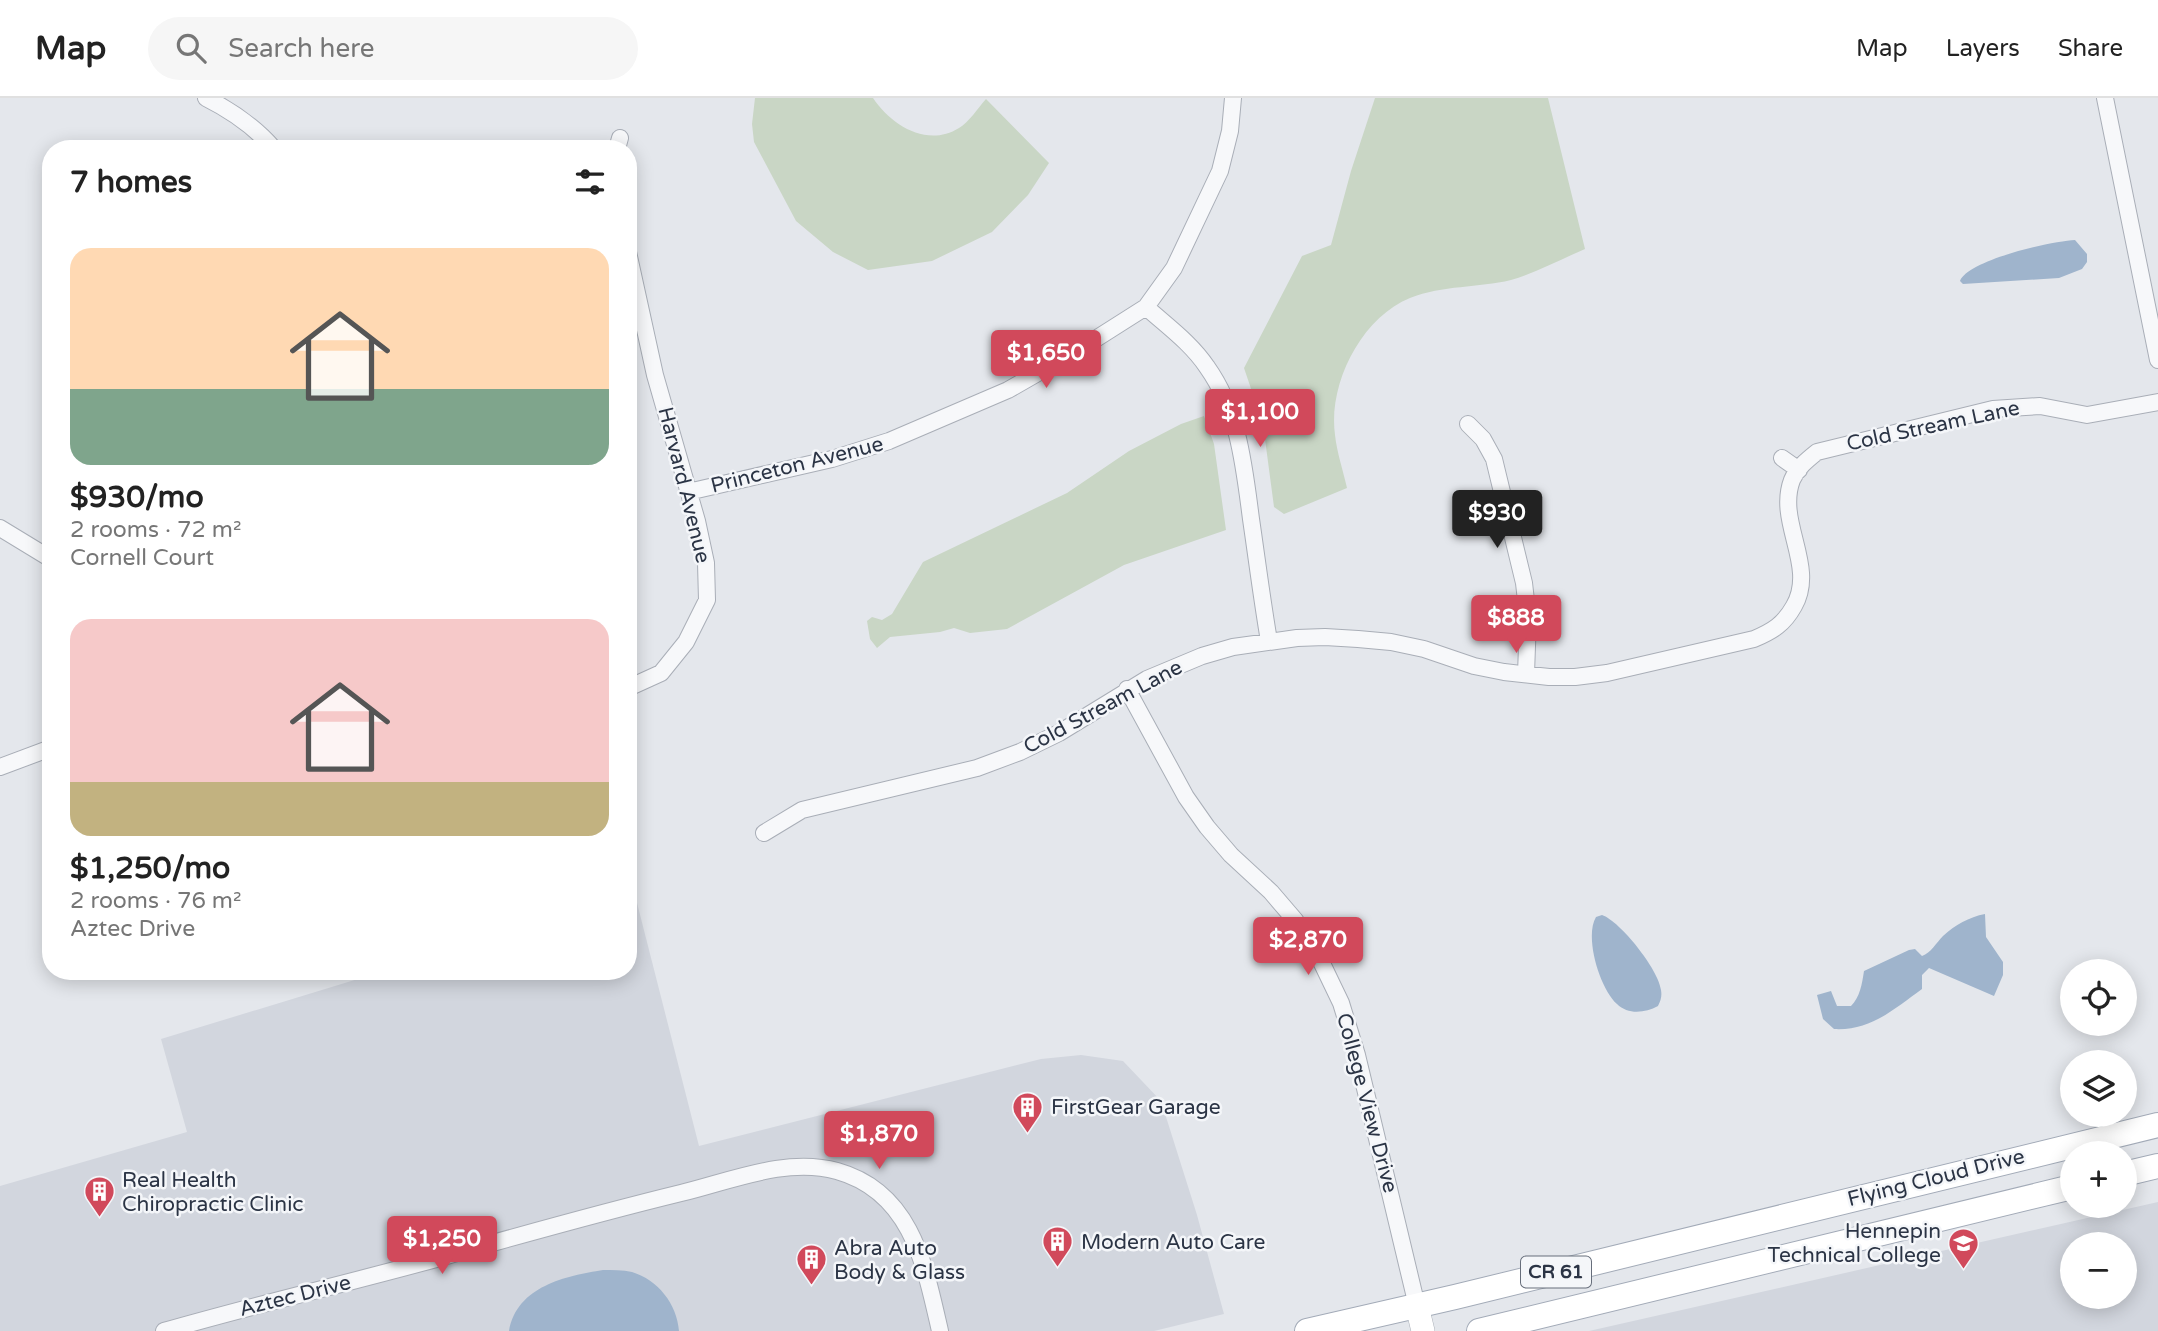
<!DOCTYPE html>
<html lang="en">
<head>
<meta charset="utf-8">
<style>
  body { margin:0; font-family:"Varela Round",sans-serif; background:#f6f6f6; color:#222; height:100vh; display:flex; flex-direction:column; font-size:26px; white-space:nowrap }
  * { box-sizing:border-box; margin:0 }
  p { font-size:23px; color:#767676 }
  .icon { flex:none; width:38px; height:38px; fill:none; stroke:currentColor; stroke-width:2; stroke-linecap:round; stroke-linejoin:round }
  .map { position:relative; flex:1; overflow:hidden }
  .side { position:absolute; left:42px; top:42px; width:595px; height:840px; display:flex; flex-direction:column; background:#fff; border-radius:28px; box-shadow:0 4px 18px #0003 }
  .side>* { flex:none }
  .buttons { position:absolute; left:2060px; top:861px; display:grid; gap:14px }
  .buttons a { display:grid; place-items:center; width:77px; height:77px; border-radius:50%; background:#fff; box-shadow:0 4px 18px #0003; font-size:35px }
  .price { position:absolute; translate:-50% -60px; padding:0 16px; border-radius:7px; background:#d1495b; color:#fff; font-size:23px; line-height:46px; filter:drop-shadow(0 2px 4px #0008) }
  .price::after { content:''; position:absolute; left:50%; top:42px; width:21px; height:16px; margin-left:-10px; background:inherit; clip-path:polygon(0 0,100% 0,50% 100%) }
  .price.current { background:#222; color:#fff }
  ul { padding:0; list-style:none }
  li { display:grid; align-content:center; gap:14px; height:371px; padding:0 28px }
  li span { display:grid; place-items:center; height:217px; border-radius:21px; color:#555 }
  li>.icon { margin-inline-start:auto }
  span .icon { width:126px; height:126px; fill:#fffc; stroke-width:1 }
  li b { font-size:30px }
  h2 { display:flex; justify-content:space-between; align-items:center; height:84px; padding:0 28px; font-size:30px }
  header { display:flex; align-items:center; gap:42px; box-sizing:border-box; height:98px; padding:0 35px; background:#fff; border-bottom:2px solid #e0e0e0 }
  header strong { font-size:33px }
  nav { display:flex; gap:38px; margin-inline-start:auto; font-size:24px }
  .search { width:490px; height:63px; background:#f6f6f6; display:flex; align-items:center; gap:18px; box-sizing:border-box; padding:0 24px; border-radius:38px; color:#767676; font-size:26px }
  .map>svg:first-child { display:block }
  .built { fill:#d2d6de; fill-rule:evenodd }
  .green { fill:#c9d6c5 }
  .water { fill:#9fb4cc }
  .lines { fill:none; stroke-linecap:round; stroke-linejoin:round }
  .street-casing { stroke:#a9aeb7; stroke-width:18 }
  .secondary-casing { stroke:#a9aeb7; stroke-width:24 }
  .primary-casing { stroke:#a3abb8; stroke-width:26 }
  .street { stroke:#f7f8fa; stroke-width:16 }
  .secondary { stroke:#fff; stroke-width:23 }
  .primary { stroke:#fff; stroke-width:24 }
  .labels { text-anchor:middle; dominant-baseline:central; stroke-width:5; stroke-linejoin:round; paint-order:stroke }
  .shield { fill:#f4f6f9; stroke:#676e7b; stroke-width:2 }
  .shield-label { font-size:19px; font-weight:bold; fill:#2b3445 }
  .street-label { font-size:21px; fill:#2b3445; stroke:#f4f6f9 }
  .poi-label { font-size:21px; fill:#2b3445; stroke:#f4f6f9; text-anchor:start }
</style>
</head>
<body>
<header>
<strong>Map</strong>
<div class="search"><svg class="icon" aria-label="search" viewBox="0 0 24 24"><circle cx="10" cy="10" r="6"/><path d="M15 15l6 6"/></svg>Search here</div>
<nav><a>Map</a><a>Layers</a><a>Share</a></nav>
</header>
<div class="map">
<svg width="2158" height="1233" viewBox="0 0 2158 1233">
  <rect width="100%" height="100%" fill="#e4e7ec"/>
  <!-- built -->
  <path class="built" d="M635 797 699 1048 1041 961 1081 957 1123 963 1161 1003 1197 1117 1224 1216 1154 1233H0V1088L187 1034 161 941 384 873H628V799Z
    M2158 1104V1233H1589ZM2072 1146H2124V1199H2072Z"/>
  <!-- green -->
  <path class="green" d="M755 0H873C891 27 927 50 959 30 969 24 978 10 986 1L1049 65 1028 97 992 134 932 163 868 172 833 154 796 123 754 44 752 26Z
    M1375 0H1548L1585 151C1561 161 1536 175 1511 182 1478 190 1443 187 1410 200 1361 220 1328 286 1335 337 1337 355 1343 372 1347 390L1284 416 1274 409 1263 326 1244 270 1302 158 1331 147 1351 73Z
    M1204 318 1214 346 1226 432 1124 467 1007 531 970 535 954 530 940 534 890 539 877 550 870 541 867 523 872 519 882 522 892 516 923 464 1067 395 1129 353 1181 326Z"/>
  <!-- water -->
  <path class="water" d="M2075 142 2087 156V164L2082 171 2059 180 1963 186 1960 183C1968 162 2052 143 2075 142Z
    M1985 816 1986 839 2003 864V877L1994 898 1929 870 1922 877V891C1894 911 1871 933 1834 931L1823 921 1817 897 1831 893 1837 908H1851C1860 899 1862 886 1864 873L1909 852 1915 851 1922 858C1931 855 1936 845 1943 838 1955 827 1969 819 1985 816Z
    M1602 817C1620 823 1659 872 1661 892 1662 898 1661 902 1658 908 1645 915 1628 917 1617 906 1600 891 1584 839 1596 819Z
    M603 1172C612 1172 623 1172 632 1174 658 1182 677 1206 679 1233H509C517 1188 566 1178 603 1172Z"/>
  <g class="lines">
    <defs>
      <path id="street" d="M206 0C232 13 255 29 274 51
        M2105 0 2158 262
        M617 51 620 40
        M628 154 655 277 697 423 706 465 707 502 686 544 661 575 628 590
        M1146 209C1167 228 1191 245 1207 269 1239 314 1244 368 1251 421 1257 462 1262 502 1269 543
        M1468 326 1483 341 1494 361 1524 485 1528 520 1526 576
        M1782 360 1799 372
        M688 394 832 361 889 343 1008 292 1083 249 1146 209 1174 170 1220 73 1230 33 1233 0
        M0 430 51 461
        M1127 591 1186 699 1207 729 1231 757 1271 794 1295 822 1317 855 1341 905 1357 957 1417 1208
        M0 669 51 650
        M764 735 802 712 977 670 1020 654 1059 635 1147 581 1202 558 1233 549 1297 540 1325 539 1358 541 1391 544 1424 551 1474 568 1504 574 1549 579H1575L1607 575 1754 541C1773 533 1784 526 1794 508 1817 468 1776 424 1792 382 1797 370 1807 362 1817 354L1993 311 2040 308 2087 317 2158 304
        M164 1233C254 1207 345 1186 436 1161 517 1138 599 1115 681 1095 731 1083 786 1059 837 1073 912 1094 925 1168 940 1233"/>
      <path id="secondary" d="M1417 1208 1423 1233"/>
      <path id="primary" d="M2124 1076 2158 1068
        M1307 1233 1455 1199 2158 1027
        M1479 1233 2072 1089"/>
    </defs>
    <!-- street casing -->
    <use href="#street" class="street-casing"/>
    <!-- secondary casing -->
    <use href="#secondary" class="secondary-casing"/>
    <!-- primary casing -->
    <use href="#primary" class="primary-casing"/>
    <!-- street -->
    <use href="#street" class="street"/>
    <!-- secondary -->
    <use href="#secondary" class="secondary"/>
    <!-- primary -->
    <use href="#primary" class="primary"/>
  </g>
  <!-- icons -->
  <defs>
    <symbol id="building-pin" viewBox="-11 -11 22 30"><path d="M0 17L-7.5 6A9.5 9.5 0 1 1 7.5 6Z" fill="#d1495b" stroke="#f4f6f9"/><path d="M-4-6H4V6H1V3H-1V6H-4ZM-2.5-4.3h1.7v1.8h-1.7ZM.8-4.3h1.7v1.8H.8ZM-2.5-1h1.7V.8h-1.7ZM.8-1h1.7V.8H.8Z" fill="#fff"/></symbol>
    <symbol id="university-pin" viewBox="-11 -11 22 30"><path d="M0 17L-7.5 6A9.5 9.5 0 1 1 7.5 6Z" fill="#d1495b" stroke="#f4f6f9"/><path d="M0-5L7-2L0 1L-7-2ZM-4 1L0 2.5L4 1V4Q0 6-4 4Z" fill="#fff"/></symbol>
  </defs>
  <g fill-rule="evenodd">
    <use href="#building-pin" x="1010" y="992" width="35" height="47"/>
    <use href="#building-pin" x="82" y="1076" width="35" height="47"/>
    <use href="#building-pin" x="1040" y="1126" width="35" height="47"/>
    <use href="#university-pin" x="1946" y="1128" width="35" height="47"/>
    <use href="#building-pin" x="794" y="1144" width="35" height="47"/>
  </g>
  <g class="labels">
    <!-- shield labels -->
    <rect class="shield" x="1521" y="1158.5" width="70" height="31" rx="5"/>
    <g class="shield-label">
      <text x="1556" y="1174">CR 61</text>
    </g>
    <!-- street labels -->
    <g class="street-label">
      <text transform="translate(1933 328) rotate(-12)">Cold Stream Lane</text>
      <text transform="translate(797 367) rotate(-14)">Princeton Avenue</text>
      <text transform="translate(684 387) rotate(76)">Harvard Avenue</text>
      <text transform="translate(1103 609) rotate(-28)">Cold Stream Lane</text>
      <text transform="translate(1367 1005) rotate(75)">College View Drive</text>
      <text transform="translate(1936 1080) rotate(-14)">Flying Cloud Drive</text>
      <text transform="translate(295 1198) rotate(-14)">Aztec Drive</text>
    </g>
    <!-- poi labels -->
    <g class="poi-label">
      <text x="1051" y="1009">FirstGear Garage</text>
      <text x="122" y="1082">Real Health<tspan x="122" dy="24">Chiropractic Clinic</tspan></text>
      <text x="1941" y="1133" text-anchor="end">Hennepin<tspan x="1941" dy="24">Technical College</tspan></text>
      <text x="1081" y="1144">Modern Auto Care</text>
      <text x="834" y="1150">Abra Auto<tspan x="834" dy="24">Body &amp; Glass</tspan></text>
    </g>
  </g>
</svg>
<div class="buttons">
<a><svg class="icon" aria-label="locate" viewBox="0 0 24 24"><circle cx="12" cy="12" r="6"/><path d="M12 2v4M12 18v4M2 12h4M18 12h4"/></svg></a>
<a><svg class="icon" aria-label="layers" viewBox="0 0 24 24"><path d="M12 4l9 5-9 5-9-5zM3 14l9 5 9-5"/></svg></a>
<a>+</a>
<a>−</a>
</div>
<b class="price" style="left:1046px;top:292px">$1,650</b>
<b class="price" style="left:1260px;top:351px">$1,100</b>
<b class="price current" style="left:1497px;top:452px">$930</b>
<b class="price" style="left:1516px;top:557px">$888</b>
<b class="price" style="left:1308px;top:879px">$2,870</b>
<b class="price" style="left:879px;top:1073px">$1,870</b>
<b class="price" style="left:442px;top:1178px">$1,250</b>
<section class="side">
<h2>7 homes<svg class="icon" aria-label="filters" viewBox="0 0 24 24"><path d="M4 7h16M4 17h16"/><circle cx="9" cy="7" r="2"/><circle cx="15" cy="17" r="2"/></svg></h2>
<ul>
<li><span style="background:linear-gradient(#ffd9b3 65%,#7fa58c 0)"><svg class="icon" aria-label="home" viewBox="0 0 24 24"><path d="M3 11l9-7 9 7M6 9v11h12V9"/></svg></span><div><b>$930/mo</b><p>2 rooms · 72 m²</p><p>Cornell Court</p></div></li>
<li><span style="background:linear-gradient(#f6c9c9 75%,#c2b280 0)"><svg class="icon" aria-label="home" viewBox="0 0 24 24"><path d="M3 11l9-7 9 7M6 9v11h12V9"/></svg></span><div><b>$1,250/mo</b><p>2 rooms · 76 m²</p><p>Aztec Drive</p></div></li>
</ul>
</section>
</div>
</body>
</html>
